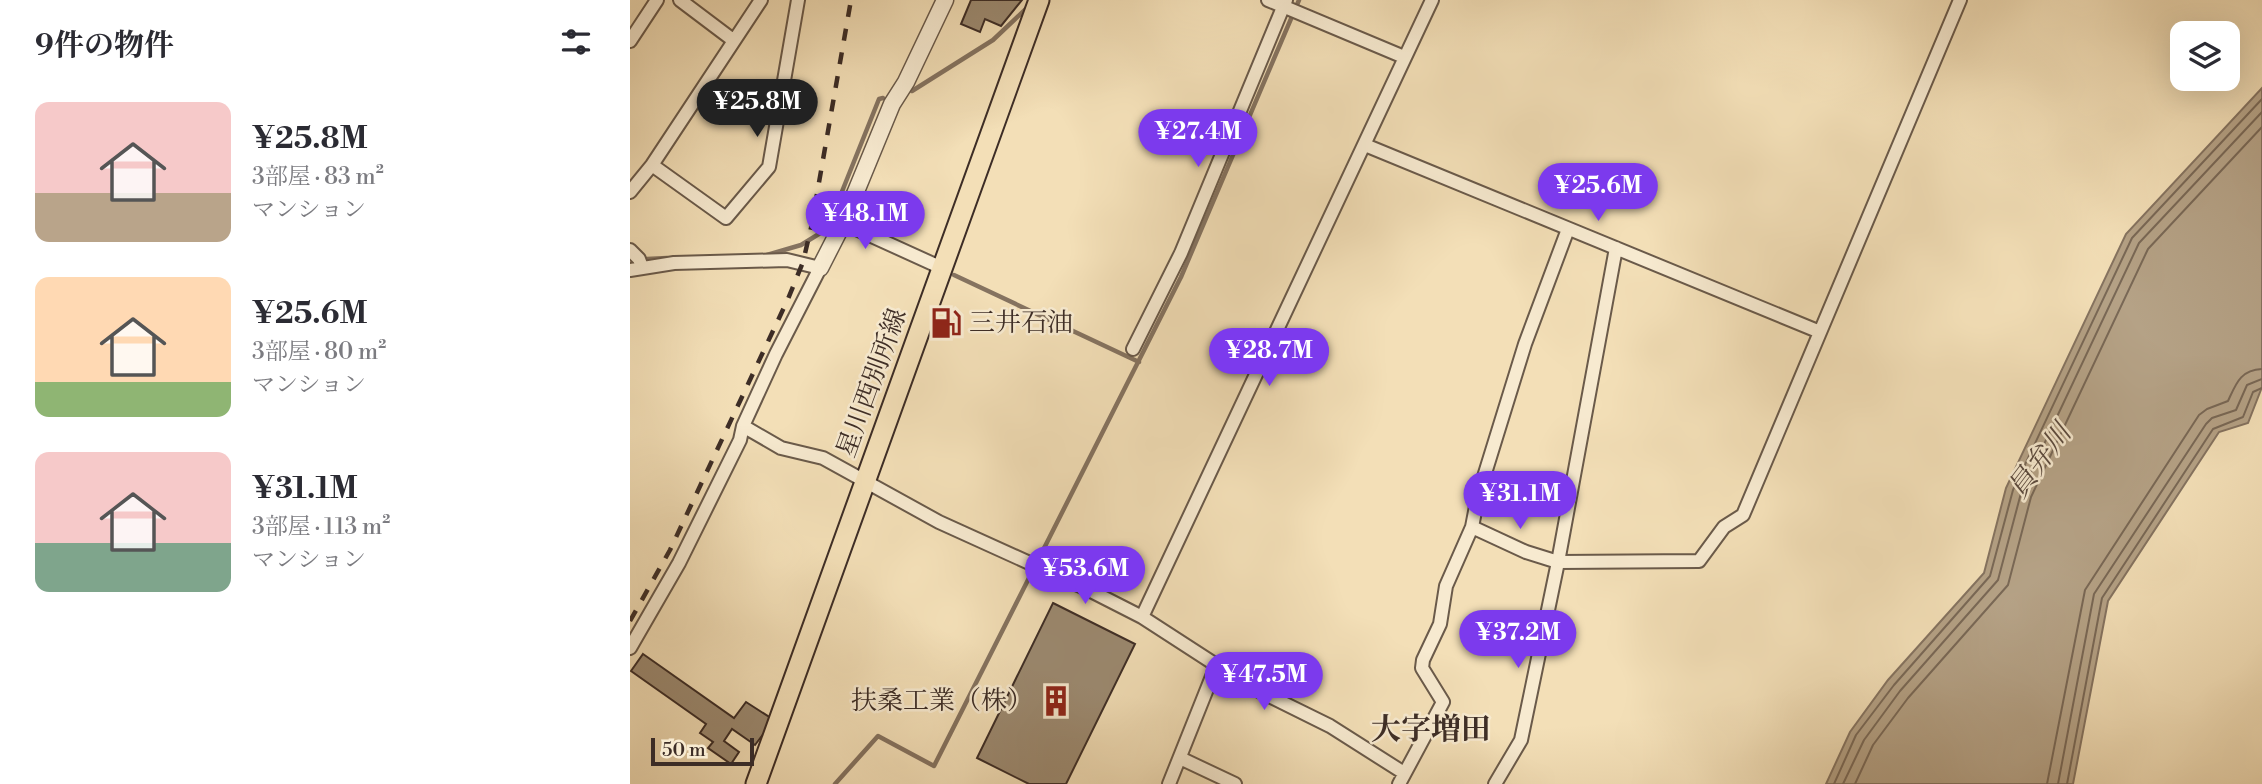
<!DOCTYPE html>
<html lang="ja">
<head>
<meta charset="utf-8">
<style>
  body { margin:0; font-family:"Libre Bodoni","Noto Serif JP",serif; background:#f2f2f3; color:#2b2b33; height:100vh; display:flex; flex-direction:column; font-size:26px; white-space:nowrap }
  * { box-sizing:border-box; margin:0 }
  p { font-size:23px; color:#7c7c81 }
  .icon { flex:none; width:38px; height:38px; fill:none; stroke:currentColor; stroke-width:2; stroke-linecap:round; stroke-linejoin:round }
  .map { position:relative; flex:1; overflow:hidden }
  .drawer { display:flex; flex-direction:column; background:#fff; width:630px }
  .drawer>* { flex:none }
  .buttons { position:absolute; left:1540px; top:21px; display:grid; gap:14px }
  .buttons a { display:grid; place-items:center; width:70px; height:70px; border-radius:14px; background:#fff; box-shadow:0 7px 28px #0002; font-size:35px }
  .scale { position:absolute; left:21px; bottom:18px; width:103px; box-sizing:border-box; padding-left:7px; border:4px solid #3d2d26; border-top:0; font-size:19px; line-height:24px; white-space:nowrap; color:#3d2d26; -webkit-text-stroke:5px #f7ead0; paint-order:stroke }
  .price { position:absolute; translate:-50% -60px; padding:0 16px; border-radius:24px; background:#7c3aed; color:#fff; font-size:23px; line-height:46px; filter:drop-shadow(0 2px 4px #0008) }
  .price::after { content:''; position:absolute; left:50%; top:42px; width:21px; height:16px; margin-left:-10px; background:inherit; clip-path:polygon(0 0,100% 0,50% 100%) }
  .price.selected { background:#222; color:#fff }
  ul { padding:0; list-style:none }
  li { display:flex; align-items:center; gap:21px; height:175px; padding:0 35px }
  li span { display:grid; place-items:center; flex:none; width:196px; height:140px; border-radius:14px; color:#555 }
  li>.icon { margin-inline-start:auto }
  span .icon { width:84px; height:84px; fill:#fffc; stroke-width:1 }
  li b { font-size:30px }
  h2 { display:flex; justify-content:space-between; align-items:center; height:84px; padding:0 35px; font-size:30px }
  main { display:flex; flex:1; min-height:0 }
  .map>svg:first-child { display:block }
  .water { fill:#b5a286; stroke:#857360; stroke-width:2 }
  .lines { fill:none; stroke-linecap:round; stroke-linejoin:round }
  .shore { stroke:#796856; stroke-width:2 }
  .stream { stroke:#857360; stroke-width:4.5 }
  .building { fill:#9c8a71; stroke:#3d2d26; stroke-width:2 }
  .minor-casing { stroke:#6a5a4a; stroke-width:16 }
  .tertiary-casing { stroke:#6a5a4a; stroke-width:19 }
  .primary-casing { stroke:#3d2d26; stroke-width:23 }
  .minor { stroke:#f7ead0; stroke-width:12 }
  .tertiary { stroke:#f7ead0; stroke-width:16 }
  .primary { stroke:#f3dfb7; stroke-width:19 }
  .rail { stroke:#3d2d26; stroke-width:4.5; stroke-dasharray:12 12; stroke-linecap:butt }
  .labels { text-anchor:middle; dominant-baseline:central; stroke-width:5; stroke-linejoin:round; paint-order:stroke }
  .poi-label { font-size:26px; fill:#3d2d26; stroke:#f7ead0; text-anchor:start }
  .street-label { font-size:26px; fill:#3d2d26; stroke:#f7ead0 }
  .water-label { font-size:28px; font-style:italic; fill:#5b4a3e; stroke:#f7ead0 }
  .quarter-label { font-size:30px; font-weight:bold; fill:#3d2d26; stroke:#f7ead0 }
</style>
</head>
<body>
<main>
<section class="drawer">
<h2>9件の物件<svg class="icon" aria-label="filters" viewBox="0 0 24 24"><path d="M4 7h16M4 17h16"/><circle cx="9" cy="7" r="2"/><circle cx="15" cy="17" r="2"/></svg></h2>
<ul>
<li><span style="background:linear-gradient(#f6c9c9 65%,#b9a48a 0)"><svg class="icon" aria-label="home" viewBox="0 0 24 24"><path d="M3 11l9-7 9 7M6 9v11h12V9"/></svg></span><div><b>¥25.8M</b><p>3部屋 · 83 m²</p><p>マンション</p></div></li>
<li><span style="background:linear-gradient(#ffd9b3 75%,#8fb573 0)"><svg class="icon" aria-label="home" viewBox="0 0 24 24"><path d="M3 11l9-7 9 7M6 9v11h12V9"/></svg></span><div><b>¥25.6M</b><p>3部屋 · 80 m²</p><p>マンション</p></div></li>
<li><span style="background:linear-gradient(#f6c9c9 65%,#7fa58c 0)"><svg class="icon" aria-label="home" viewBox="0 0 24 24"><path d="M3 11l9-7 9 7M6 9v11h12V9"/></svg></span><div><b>¥31.1M</b><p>3部屋 · 113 m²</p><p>マンション</p></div></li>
</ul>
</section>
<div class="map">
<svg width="1632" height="784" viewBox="0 0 1632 784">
  <rect width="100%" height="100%" fill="#f3dfb7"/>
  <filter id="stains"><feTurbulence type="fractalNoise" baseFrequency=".00286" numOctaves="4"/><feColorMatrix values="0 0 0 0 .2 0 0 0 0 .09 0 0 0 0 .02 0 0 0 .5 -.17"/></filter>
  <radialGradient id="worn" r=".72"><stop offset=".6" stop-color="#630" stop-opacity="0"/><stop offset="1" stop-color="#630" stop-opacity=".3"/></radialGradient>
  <!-- water -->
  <path class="water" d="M1632 88V387L1618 423 1589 432 1478 601 1443 784H1196L1220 732 1258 680 1354 573 1376 488 1496 234Z"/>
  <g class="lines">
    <!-- shore -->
    <path class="shore" d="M1204 784 1226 735 1264 685 1360 576 1383 490 1502 238 1632 99
      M1213 784 1234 740 1270 691 1368 580 1391 493 1509 243 1632 112
      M1225 784 1243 745 1278 698 1378 585 1401 497 1518 249 1632 127
      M1417 784 1455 590 1569 415 1577 409 1598 401C1606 384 1610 370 1632 369
      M1428 784 1464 594 1576 424 1582 418 1606 410 1617 385 1632 379
      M1437 784 1472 598 1583 429 1613 417 1623 392 1632 388"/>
    <!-- stream -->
    <path class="stream" d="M282 91 363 40 399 6
      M137 255 171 245 197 229 249 99 253 98
      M17 259 37 258
      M324 275 509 362
      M205 784 248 736 304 766 551 277 669 0"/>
  </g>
  <!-- building -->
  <path class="building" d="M341 0H392L371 26 355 19 350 32 331 24Z
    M423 603 505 644 436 784H399L347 758Z
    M13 654 104 718 116 702 144 720 125 745 102 729 94 741 109 752 101 764 78 748 83 742 70 733 76 724 1 671Z"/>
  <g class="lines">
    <defs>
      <path id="minor" d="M50 0 103 40
        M638 0 774 57
        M0 41 27 0
        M735 145 1190 332
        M22 165 96 218 139 167 168 0
        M0 192 22 165 131 0
        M213 223 312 268
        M0 250 9 259 12 267
        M0 270 44 263 157 260 190 268 146 354 113 426 110 440 49 563 0 648
        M503 349 551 253 656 0
        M113 426 151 448 193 458 309 522 459 590 512 617 617 685 700 726 774 773
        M842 527 896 552 928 562 1069 561 1094 527 1113 515 1330 0
        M512 617 802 0
        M550 758 605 784
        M539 784 587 664
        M769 784 813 702 792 668 793 660 810 624 816 586 842 527 848 496 895 344 938 229
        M865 784 891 740 928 562 986 248"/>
      <path id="tertiary" d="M190 268 213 223 262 104 276 82 315 0"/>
      <path id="primary" d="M126 784 409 0"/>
    </defs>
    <!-- minor casing -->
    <use href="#minor" class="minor-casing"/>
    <!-- tertiary casing -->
    <use href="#tertiary" class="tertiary-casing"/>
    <!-- primary casing -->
    <use href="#primary" class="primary-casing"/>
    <!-- minor -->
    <use href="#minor" class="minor"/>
    <!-- tertiary -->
    <use href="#tertiary" class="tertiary"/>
    <!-- primary -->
    <use href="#primary" class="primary"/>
    <!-- rail -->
    <path class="rail" d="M0 621 40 550 158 299 173 262 181 228 221 0"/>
  </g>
  <!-- icons -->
  <defs>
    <symbol id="fuel-bare" viewBox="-9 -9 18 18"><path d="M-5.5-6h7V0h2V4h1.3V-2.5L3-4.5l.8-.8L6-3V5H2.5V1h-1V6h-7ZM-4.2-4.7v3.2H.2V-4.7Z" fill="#8f2418" stroke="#f7ead0" stroke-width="2.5" paint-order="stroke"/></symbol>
    <symbol id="building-bare" viewBox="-9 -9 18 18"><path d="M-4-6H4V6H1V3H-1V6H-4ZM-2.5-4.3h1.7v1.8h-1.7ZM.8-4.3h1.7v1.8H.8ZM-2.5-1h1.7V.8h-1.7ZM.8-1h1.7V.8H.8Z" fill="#8f2418" stroke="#f7ead0" stroke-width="2.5" paint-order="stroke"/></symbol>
  </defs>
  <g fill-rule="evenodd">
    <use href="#fuel-bare" x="294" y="301" width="44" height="44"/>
    <use href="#building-bare" x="404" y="679" width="44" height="44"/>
  </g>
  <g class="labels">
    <!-- poi labels -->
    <g class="poi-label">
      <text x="339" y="323">三井石油</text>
      <text x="403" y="701" text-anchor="end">扶桑工業（株）</text>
    </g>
    <!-- street labels -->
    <g class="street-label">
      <text transform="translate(242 383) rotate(-70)">星川西別所線</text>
    </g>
    <!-- water labels -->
    <g class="water-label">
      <text transform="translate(1410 461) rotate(-53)">員弁川</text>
    </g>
    <!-- quarter labels -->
    <g class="quarter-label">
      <text x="801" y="730">大字増田</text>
    </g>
  </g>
  <rect width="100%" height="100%" filter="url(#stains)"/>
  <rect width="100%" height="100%" fill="url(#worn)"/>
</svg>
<div class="buttons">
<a><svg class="icon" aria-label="layers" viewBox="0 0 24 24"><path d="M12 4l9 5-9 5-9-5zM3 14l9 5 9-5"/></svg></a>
</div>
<div class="scale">50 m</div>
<b class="price selected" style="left:127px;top:139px">¥25.8M</b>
<b class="price" style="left:568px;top:169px">¥27.4M</b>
<b class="price" style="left:968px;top:223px">¥25.6M</b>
<b class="price" style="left:235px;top:251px">¥48.1M</b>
<b class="price" style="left:639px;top:388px">¥28.7M</b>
<b class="price" style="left:890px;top:531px">¥31.1M</b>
<b class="price" style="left:455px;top:606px">¥53.6M</b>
<b class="price" style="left:888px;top:670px">¥37.2M</b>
<b class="price" style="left:634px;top:712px">¥47.5M</b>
</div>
</main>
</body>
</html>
